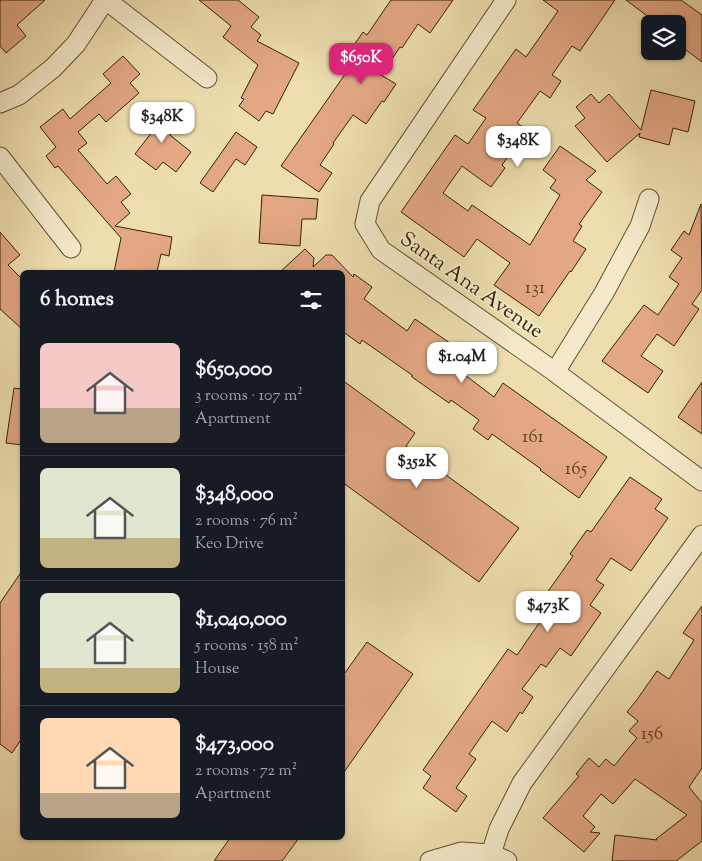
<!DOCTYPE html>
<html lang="en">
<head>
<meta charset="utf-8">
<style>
  body { margin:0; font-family:"Sorts Mill Goudy",serif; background:#20242c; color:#f1f3f6; height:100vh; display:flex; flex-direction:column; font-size:19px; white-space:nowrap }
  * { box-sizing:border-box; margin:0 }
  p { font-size:16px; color:#9ea1a6 }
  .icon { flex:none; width:28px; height:28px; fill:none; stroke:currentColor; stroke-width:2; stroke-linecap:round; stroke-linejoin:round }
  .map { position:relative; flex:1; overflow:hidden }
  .panel { position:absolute; left:20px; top:270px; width:325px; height:570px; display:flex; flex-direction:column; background:#171b24; border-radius:8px; box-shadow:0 1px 4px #0004 }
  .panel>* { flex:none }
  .fabs { position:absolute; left:641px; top:15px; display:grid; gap:10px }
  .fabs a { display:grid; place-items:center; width:45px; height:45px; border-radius:8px; background:#171b24; box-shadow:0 1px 4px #0004; font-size:25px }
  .price { position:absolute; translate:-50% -42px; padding:0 11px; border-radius:10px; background:#fff; color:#222; font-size:16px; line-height:32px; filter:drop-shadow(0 1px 2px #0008) }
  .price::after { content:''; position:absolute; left:50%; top:30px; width:15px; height:11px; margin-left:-8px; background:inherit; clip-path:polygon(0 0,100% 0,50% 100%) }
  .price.active { background:#db2777; color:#fff }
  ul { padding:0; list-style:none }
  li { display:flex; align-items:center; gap:15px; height:125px; padding:0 20px }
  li+li { border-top:1px solid #363941 }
  li span { display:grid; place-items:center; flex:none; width:140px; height:100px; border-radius:8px; color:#555 }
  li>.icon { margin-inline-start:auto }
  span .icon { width:60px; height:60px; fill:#fffc; stroke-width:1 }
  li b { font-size:21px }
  h2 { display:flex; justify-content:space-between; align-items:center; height:60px; padding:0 20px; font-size:21px }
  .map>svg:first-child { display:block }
  .building { fill:#e3a784; stroke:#352309 }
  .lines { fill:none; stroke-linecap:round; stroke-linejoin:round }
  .minor-casing { stroke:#635232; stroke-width:21 }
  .minor { stroke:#f4eacb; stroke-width:19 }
  .labels { text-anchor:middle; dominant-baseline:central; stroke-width:4; stroke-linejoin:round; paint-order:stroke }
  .number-label { font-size:19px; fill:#604428 }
  .street-label { font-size:21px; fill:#352309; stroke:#f4eacb }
</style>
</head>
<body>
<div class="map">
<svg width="702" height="861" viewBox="0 0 702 861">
  <rect width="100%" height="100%" fill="#eedeaf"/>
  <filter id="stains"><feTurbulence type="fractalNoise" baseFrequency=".004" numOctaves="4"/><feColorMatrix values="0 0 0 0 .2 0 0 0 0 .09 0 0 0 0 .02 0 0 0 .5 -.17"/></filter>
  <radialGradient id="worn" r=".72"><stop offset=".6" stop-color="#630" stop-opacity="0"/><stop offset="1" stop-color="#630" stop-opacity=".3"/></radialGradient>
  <!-- building -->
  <path class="building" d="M0 0H45L17 25 26 36 6 53 0 46Z
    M199 0H238L259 17 251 27 261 35 257 41 299 63 273 114 266 111 259 121 239 106 244 99 241 98 258 65 223 37 231 26Z
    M391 0H453L430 33 418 24 402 48 400 47 381 75 396 84 384 102 382 101 366 124 353 115 333 143 334 144 320 165 332 173 319 192 281 166 355 60 347 55 363 32 367 35Z
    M543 0H615L580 51 572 46 552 75 561 81 550 98 540 91 517 123 527 130 502 165 505 168 491 187 462 166 443 193 468 211 472 205 530 245 560 195 550 188 556 180 543 170 560 146 596 171 586 180 602 192 579 224 582 226 573 241 586 249 571 272 570 271 539 316 494 285 510 263 477 239 464 257 401 212 455 135 468 144 486 118 473 110 516 49 526 57 558 11Z
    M626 0H681L702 15V62L678 44V24H658Z
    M123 56 140 74 130 83 139 93 106 122 99 114 78 132 87 143 78 150 107 184 116 176 131 194 121 202 130 213 115 226 172 237 169 256 161 254 157 272H114L121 238 58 166 55 168 46 156 56 147 40 127 63 109 70 119 111 83 103 74Z
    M651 90 695 101 688 132 673 128 669 145 639 137 640 133 607 162 575 126 585 118 576 107 591 94 599 103 609 94 641 130Z
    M154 108 177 126 170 135 191 152 176 172 163 162 156 170 135 154 152 132 142 123Z
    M236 132 257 147 245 165 236 159 213 192 200 183Z
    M262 195 318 199 316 219H302L300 246 259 243Z
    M701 204 702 290 692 304 699 309 674 346 657 334 641 356 663 371 648 393 602 361 644 305 658 315 679 284 669 277 682 258 671 250 684 231 689 235Z
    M0 232 20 255 8 265 22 279V329L0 309Z
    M305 249 314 258 313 267 326 255H332L353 277 354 274 372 287 364 299 407 331 415 319 463 352 453 366 494 397 503 383 607 457 579 498 540 470 541 469 492 434 488 440 473 429 479 420 451 400 449 403 412 377V375L362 340 360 344 342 331V272H280Z
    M342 380 415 433 406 446 519 528 479 582 342 482Z
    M702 382V434L678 417Z
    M14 388 22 389V445L6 443Z
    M630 477 662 499 655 509 668 518 631 571 611 558 596 580 604 585 590 605 601 613 571 656 560 648 546 667 541 664 522 689 533 697 522 714 520 712 507 732 492 721 469 754 476 759 456 788 467 796 456 812 423 788 431 776 423 770 508 649 517 655 551 606 542 600 573 556 570 554 587 530 591 532Z
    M22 571V738L12 753 0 744V603Z
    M702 606V768L689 787 702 803V841L676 861H612L615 835 657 840 656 839 687 815 635 779 613 804 601 794 583 816 595 827 590 832 600 833 584 852 543 818 579 776 576 774 589 758 599 767 606 759 614 766 637 738 629 731 638 721 627 712 636 701 657 671 669 679 694 640 683 633Z
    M367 642 413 674 342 775V677Z
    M230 838H299L282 861H214Z"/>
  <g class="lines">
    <defs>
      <path id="minor" d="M106 0 207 78
        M506 0 370 201 365 224 381 250 555 372 702 481
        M0 103 19 95 53 68 76 44 105 0
        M0 157 71 248
        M555 372 604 293 640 226 649 199
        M491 854 499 829 522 783 702 535
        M430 861 461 852 491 854 507 861"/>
    </defs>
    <!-- minor casing -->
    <use href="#minor" class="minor-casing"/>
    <!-- minor -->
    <use href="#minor" class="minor"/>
  </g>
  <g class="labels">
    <!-- number labels -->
    <g class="number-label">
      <text x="535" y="288">131</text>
      <text x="533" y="437">161</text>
      <text x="576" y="469">165</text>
      <text x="652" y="734">156</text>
    </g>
    <!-- street labels -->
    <g class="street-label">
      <text transform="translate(471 286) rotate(35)">Santa Ana Avenue</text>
    </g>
  </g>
  <rect width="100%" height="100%" filter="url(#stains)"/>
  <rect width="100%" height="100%" fill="url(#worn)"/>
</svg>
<div class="fabs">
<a><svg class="icon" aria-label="layers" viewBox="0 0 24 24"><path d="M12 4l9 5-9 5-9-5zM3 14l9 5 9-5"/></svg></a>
</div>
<b class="price active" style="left:361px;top:85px">$650K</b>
<b class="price" style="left:162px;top:144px">$348K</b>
<b class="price" style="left:518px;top:168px">$348K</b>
<b class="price" style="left:462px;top:384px">$1.04M</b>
<b class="price" style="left:417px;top:489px">$352K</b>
<b class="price" style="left:548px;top:633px">$473K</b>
<section class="panel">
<h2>6 homes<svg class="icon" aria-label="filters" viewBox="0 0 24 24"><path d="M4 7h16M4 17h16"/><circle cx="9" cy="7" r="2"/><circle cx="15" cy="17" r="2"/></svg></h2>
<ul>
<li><span style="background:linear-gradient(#f6c9c9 65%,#b9a48a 0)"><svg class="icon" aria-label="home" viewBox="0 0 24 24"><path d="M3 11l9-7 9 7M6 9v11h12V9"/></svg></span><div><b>$650,000</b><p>3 rooms · 107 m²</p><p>Apartment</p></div></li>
<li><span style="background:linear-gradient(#dfe7d0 70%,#c2b280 0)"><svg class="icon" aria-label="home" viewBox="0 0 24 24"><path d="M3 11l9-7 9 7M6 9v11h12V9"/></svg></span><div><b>$348,000</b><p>2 rooms · 76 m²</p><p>Keo Drive</p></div></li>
<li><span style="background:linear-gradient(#dfe7d0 75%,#c2b280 0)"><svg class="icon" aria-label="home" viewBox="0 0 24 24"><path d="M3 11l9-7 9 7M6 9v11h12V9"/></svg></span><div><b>$1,040,000</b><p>5 rooms · 158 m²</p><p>House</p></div></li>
<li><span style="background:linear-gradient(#ffd9b3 75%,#b9a48a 0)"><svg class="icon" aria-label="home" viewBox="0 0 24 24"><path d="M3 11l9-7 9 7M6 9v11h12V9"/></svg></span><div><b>$473,000</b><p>2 rooms · 72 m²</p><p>Apartment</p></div></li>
</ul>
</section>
</div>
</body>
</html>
